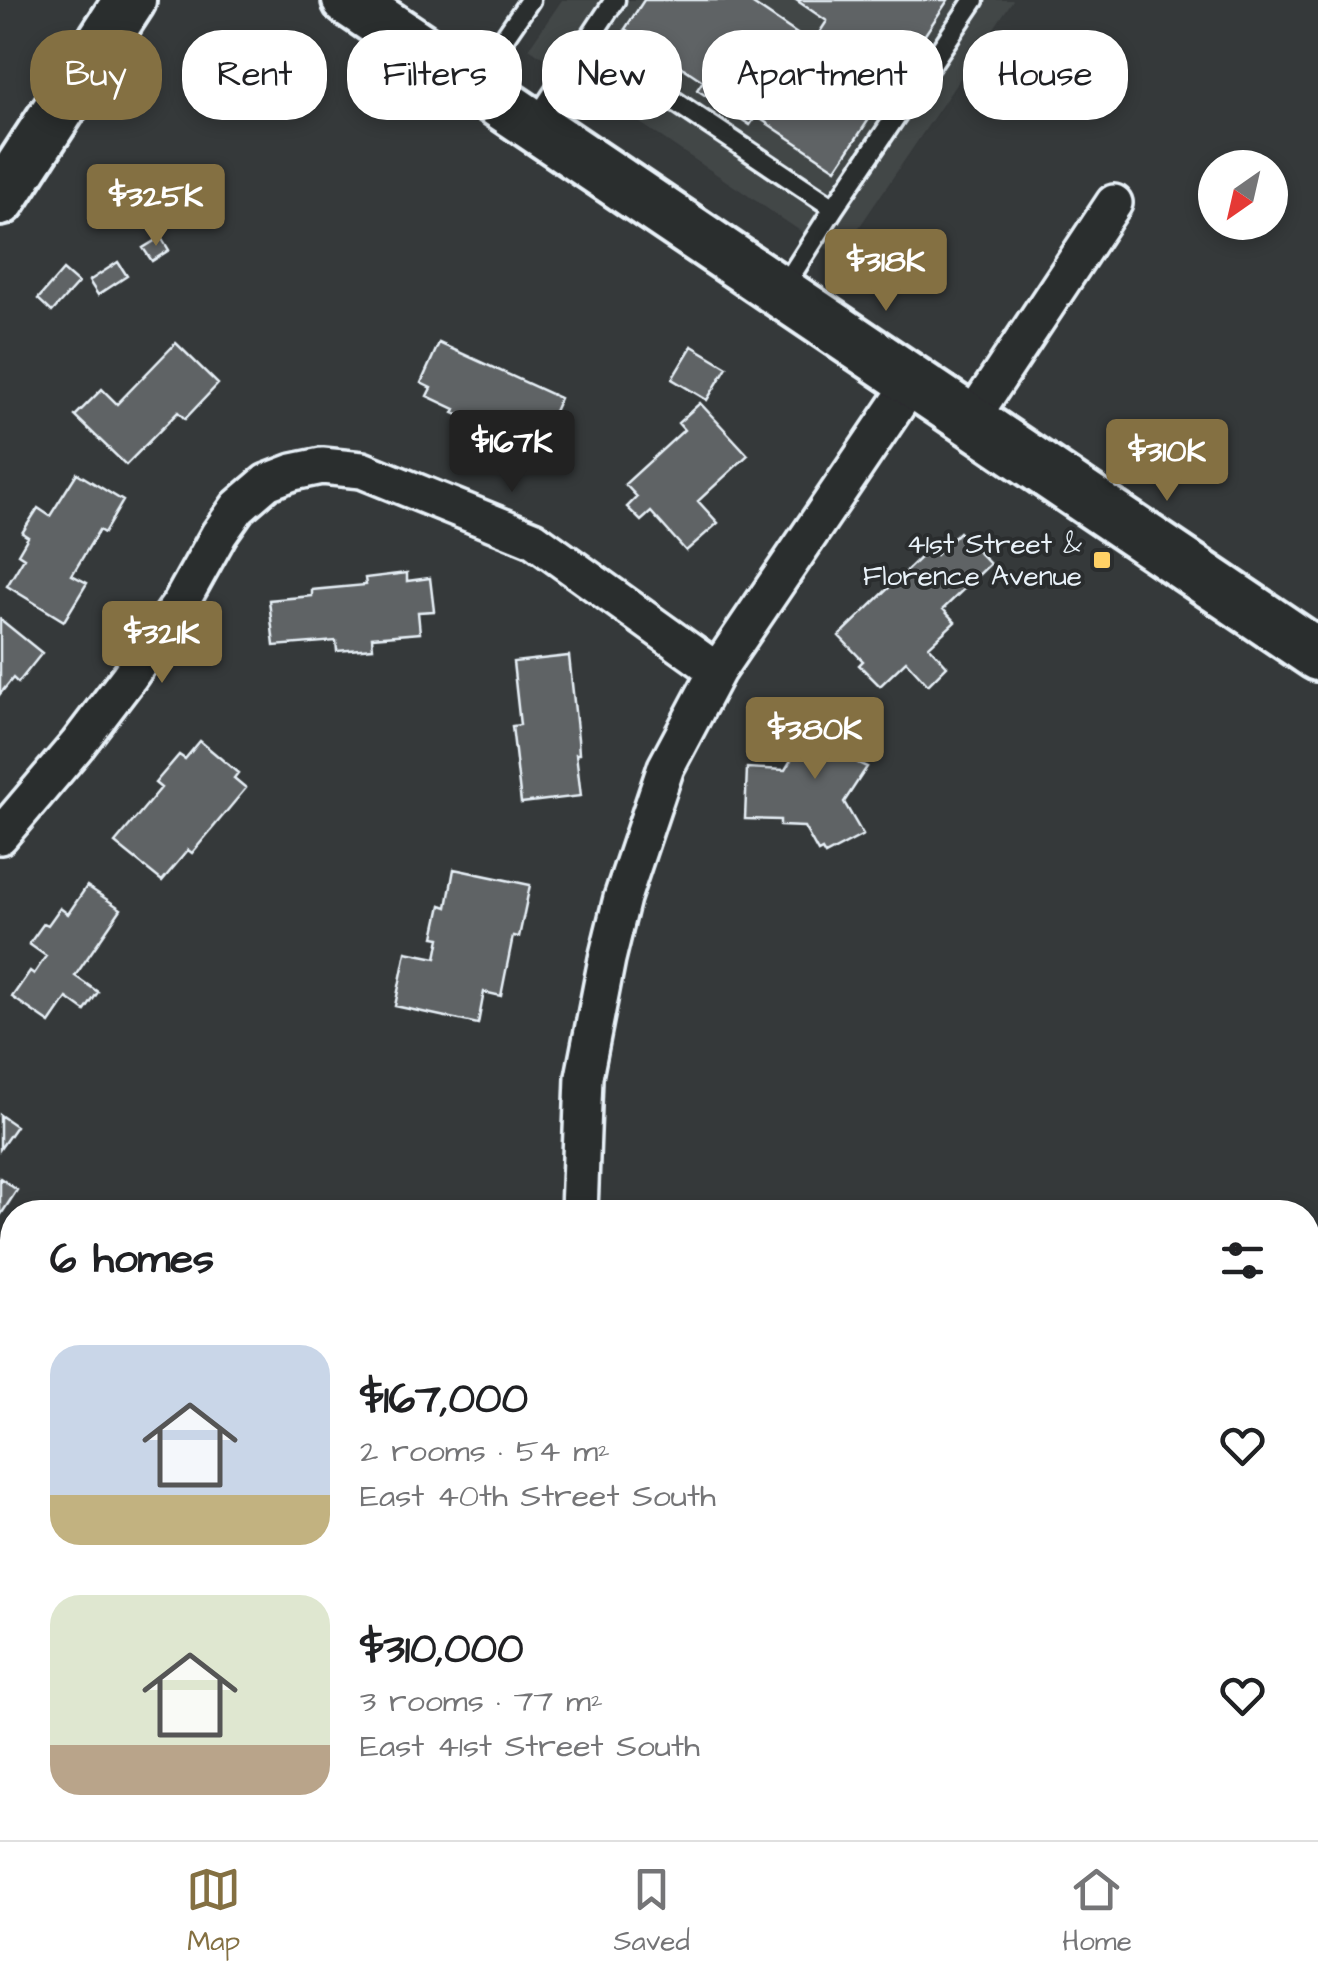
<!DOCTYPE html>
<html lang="en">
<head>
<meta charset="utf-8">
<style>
  body { margin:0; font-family:"Architects Daughter",sans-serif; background:#f6f6f6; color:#202124; height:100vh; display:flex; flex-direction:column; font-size:38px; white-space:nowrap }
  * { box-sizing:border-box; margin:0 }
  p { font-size:32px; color:#757577 }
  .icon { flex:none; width:55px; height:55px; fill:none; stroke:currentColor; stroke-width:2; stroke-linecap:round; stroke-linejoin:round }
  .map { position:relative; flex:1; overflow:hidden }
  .details { position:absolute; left:0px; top:1200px; width:1320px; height:640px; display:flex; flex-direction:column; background:#fff; border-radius:40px 40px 0 0; box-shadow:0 5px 15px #0003 }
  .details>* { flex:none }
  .top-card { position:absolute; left:30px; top:30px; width:1260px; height:90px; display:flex; gap:20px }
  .needle { width:65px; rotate:214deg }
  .controls { position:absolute; left:1198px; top:150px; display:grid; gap:20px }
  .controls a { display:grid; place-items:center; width:90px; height:90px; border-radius:50%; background:#fff; box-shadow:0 5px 15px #0003; font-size:50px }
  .price { position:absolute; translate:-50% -85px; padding:0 22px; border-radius:10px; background:#847042; color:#fff; font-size:32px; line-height:65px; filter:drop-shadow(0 2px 5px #0008) }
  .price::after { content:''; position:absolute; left:50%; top:60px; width:30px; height:22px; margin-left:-15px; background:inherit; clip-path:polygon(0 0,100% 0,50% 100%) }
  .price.selected { background:#222; color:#fff }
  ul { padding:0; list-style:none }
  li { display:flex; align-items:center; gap:30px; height:250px; padding:0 50px }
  li span { display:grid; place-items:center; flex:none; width:280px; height:200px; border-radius:30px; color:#555 }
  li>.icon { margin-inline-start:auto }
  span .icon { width:120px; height:120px; fill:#fffc; stroke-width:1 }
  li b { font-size:42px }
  h2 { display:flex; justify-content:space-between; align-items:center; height:120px; padding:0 50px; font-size:42px }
  .pill { padding:0 35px; border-radius:40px; background:#fff; box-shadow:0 5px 15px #0003; font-size:35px; line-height:90px }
  .pill.selected { background:#847042; color:#fff }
  .dock { display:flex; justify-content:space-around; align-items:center; height:140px; border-top:2px solid #e0e0e0; background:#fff; font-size:28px; color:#757577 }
  .dock a { display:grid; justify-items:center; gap:5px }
  .dock .selected { color:#847042 }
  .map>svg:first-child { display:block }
  .built { fill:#424647 }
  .building { fill:#5f6365; stroke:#e8f1f8; stroke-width:2.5 }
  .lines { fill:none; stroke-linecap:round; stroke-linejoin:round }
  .service-casing { stroke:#e8f1f8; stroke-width:25 }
  .minor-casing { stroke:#e8f1f8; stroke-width:42 }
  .secondary-casing { stroke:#e8f1f8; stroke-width:58 }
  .service { stroke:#2a2d2e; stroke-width:18 }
  .minor { stroke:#2a2d2e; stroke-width:35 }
  .secondary { stroke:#2a2d2e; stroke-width:50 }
  .poi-dot { fill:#ffd166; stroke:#2a2d2e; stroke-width:4 }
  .labels { text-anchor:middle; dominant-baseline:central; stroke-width:8; stroke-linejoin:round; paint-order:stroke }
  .poi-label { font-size:28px; fill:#e8f1f8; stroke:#2a2d2e; text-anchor:end }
</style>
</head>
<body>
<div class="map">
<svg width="1318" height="1840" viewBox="0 0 1318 1840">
  <rect width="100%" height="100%" fill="#35393a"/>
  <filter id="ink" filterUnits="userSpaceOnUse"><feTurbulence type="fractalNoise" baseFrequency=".01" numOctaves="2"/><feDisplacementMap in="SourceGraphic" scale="20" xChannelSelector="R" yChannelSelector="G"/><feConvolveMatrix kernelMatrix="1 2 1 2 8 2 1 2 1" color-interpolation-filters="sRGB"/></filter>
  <g filter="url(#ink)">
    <!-- built -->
    <path class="built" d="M562 0H1013L839 257 529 48Z"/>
    <!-- building -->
    <path class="building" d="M644 0H755L753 4 812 44 827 21 796 0H948L836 169 756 116 750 125 697 90 703 81 625 29Z
      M161 237 169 250 152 261 143 248Z
      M118 262 127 276 98 295 89 281Z
      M63 270 78 283 52 312 38 299Z
      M176 343 218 384 185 419 178 412 126 465 75 416 102 389 117 404Z
      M439 343 560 398 538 447 485 422 483 426 453 413 455 409 427 396 431 388 421 383Z
      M692 346 727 367 707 400 672 379Z
      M700 403 748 455 698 501 718 523 686 551 651 512 641 521 627 507 637 497 625 484 684 430 678 423Z
      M77 473 123 501 104 533 99 530 72 575 87 583 64 621 7 586 24 558 18 554 28 537 22 533 38 508 50 516Z
      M959 532 990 564 943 609 955 622 929 646 947 666 928 685 906 661 880 686 859 665 863 661 839 636 930 548 936 555Z
      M407 573V581L430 578 434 611 418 612 420 633 372 637 373 648 337 651 336 641 274 646 269 600 312 596V590L366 585 365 578Z
      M0 619 42 653 18 683 13 678 0 694Z
      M569 656 578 739 579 754H576L581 796 521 803 512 726 520 725 513 662Z
      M831 704 878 733 858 763 867 767 844 802 863 835 825 855 822 850 818 852 804 827 780 826V820L745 819 747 768 785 770 797 750 794 749 802 736 804 739 813 725 810 723 822 707 827 710Z
      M200 741 238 773 234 778 246 788 192 853 188 850 162 881 115 843 161 788 155 783 179 755 185 759Z
      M454 869 530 885 519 937 513 936 501 996 484 992 478 1024 395 1006 406 952 436 958 440 938 434 937 441 905 447 907Z
      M87 886 121 909 75 976 98 992 85 1011 67 998 50 1023 12 997 30 971 34 974 46 956 29 944 44 923 48 925 60 908 68 914Z
      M0 1115 16 1126 0 1149Z
      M0 1178 17 1190 0 1216Z"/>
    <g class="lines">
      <defs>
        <path id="service" d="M586 42 834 208
          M473 83 530 0
          M533 124 615 0
          M781 291 834 208 974 0"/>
        <path id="minor" d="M971 419 1114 203
          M0 836 78 744 129 677 180 604 219 534 238 507 267 482 293 472 322 466 362 470 533 539 717 671
          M579 1212 584 1077 607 959 622 898 666 767 717 671 914 380
          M0 1349 12 1356
          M1308 1737 1318 1712
          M424 1840 431 1828
          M1252 1840 1260 1828"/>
        <path id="secondary" d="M348 0 1318 655
          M0 200 130 0"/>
      </defs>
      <!-- service casing -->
      <use href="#service" class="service-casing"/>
      <!-- minor casing -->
      <use href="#minor" class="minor-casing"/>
      <!-- secondary casing -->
      <use href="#secondary" class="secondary-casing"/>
      <!-- service -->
      <use href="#service" class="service"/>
      <!-- minor -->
      <use href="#minor" class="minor"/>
      <!-- secondary -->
      <use href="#secondary" class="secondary"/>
    </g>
  </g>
  <!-- markers -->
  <rect class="poi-dot" x="1092" y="550" width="20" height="20" rx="5"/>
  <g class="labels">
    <!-- poi labels -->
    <g class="poi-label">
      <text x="1082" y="544">41st Street &amp;<tspan x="1082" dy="32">Florence Avenue</tspan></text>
    </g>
  </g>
</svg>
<div class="controls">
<a><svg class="needle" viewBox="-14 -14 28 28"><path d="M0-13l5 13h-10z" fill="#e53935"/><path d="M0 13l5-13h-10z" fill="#757577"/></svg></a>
</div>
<b class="price" style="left:156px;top:249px">$325K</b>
<b class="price" style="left:886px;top:314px">$318K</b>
<b class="price selected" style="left:512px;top:495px">$167K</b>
<b class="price" style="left:1167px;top:504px">$310K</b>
<b class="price" style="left:162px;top:686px">$321K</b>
<b class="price" style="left:815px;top:782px">$380K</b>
<div class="top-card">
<a class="pill selected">Buy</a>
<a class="pill">Rent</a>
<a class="pill">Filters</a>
<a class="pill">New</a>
<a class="pill">Apartment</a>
<a class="pill">House</a>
</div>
<section class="details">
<h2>6 homes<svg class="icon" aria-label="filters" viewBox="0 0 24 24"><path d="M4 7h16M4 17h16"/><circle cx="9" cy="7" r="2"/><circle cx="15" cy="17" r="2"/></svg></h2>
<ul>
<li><span style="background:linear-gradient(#c9d6e8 75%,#c2b280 0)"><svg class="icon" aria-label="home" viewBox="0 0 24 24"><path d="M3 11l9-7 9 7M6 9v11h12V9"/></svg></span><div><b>$167,000</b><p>2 rooms · 54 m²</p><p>East 40th Street South</p></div><svg class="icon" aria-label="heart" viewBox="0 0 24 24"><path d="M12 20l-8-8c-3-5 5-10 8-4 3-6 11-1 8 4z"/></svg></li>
<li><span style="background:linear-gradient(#dfe7d0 75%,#b9a48a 0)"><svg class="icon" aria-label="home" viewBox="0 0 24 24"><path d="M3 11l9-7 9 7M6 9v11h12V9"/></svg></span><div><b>$310,000</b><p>3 rooms · 77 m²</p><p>East 41st Street South</p></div><svg class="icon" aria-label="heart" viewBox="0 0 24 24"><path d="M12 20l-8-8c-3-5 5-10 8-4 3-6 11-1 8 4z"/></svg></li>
</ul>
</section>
</div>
<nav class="dock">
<a class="selected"><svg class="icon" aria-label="map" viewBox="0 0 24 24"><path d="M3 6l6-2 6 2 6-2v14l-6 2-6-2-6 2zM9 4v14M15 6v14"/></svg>Map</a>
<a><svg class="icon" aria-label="saved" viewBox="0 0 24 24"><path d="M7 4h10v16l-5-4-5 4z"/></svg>Saved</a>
<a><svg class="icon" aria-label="home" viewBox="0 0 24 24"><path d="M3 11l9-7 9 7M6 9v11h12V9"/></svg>Home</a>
</nav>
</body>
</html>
